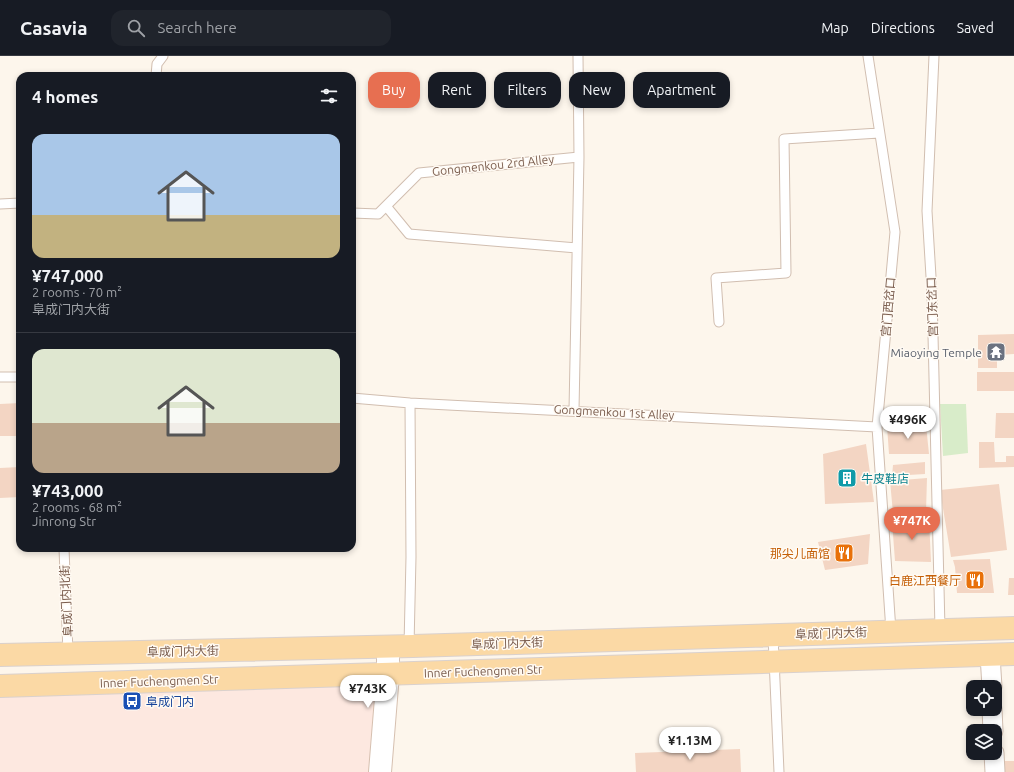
<!DOCTYPE html>
<html lang="en">
<head>
<meta charset="utf-8">
<style>
  body { margin:0; font-family:Ubuntu,"Noto Sans SC",sans-serif; background:#20242c; color:#f1f3f6; height:100vh; display:flex; flex-direction:column; font-size:15px; white-space:nowrap }
  * { box-sizing:border-box; margin:0 }
  p { font-size:13px; color:#9ea1a6 }
  .icon { flex:none; width:22px; height:22px; fill:none; stroke:currentColor; stroke-width:2; stroke-linecap:round; stroke-linejoin:round }
  .map { position:relative; flex:1; overflow:hidden }
  .panel { position:absolute; left:16px; top:16px; width:340px; height:480px; display:flex; flex-direction:column; background:#171b24; border-radius:12px; box-shadow:0 2px 6px #0003 }
  .panel>* { flex:none }
  .top-card { position:absolute; left:368px; top:16px; width:380px; height:36px; display:flex; gap:8px }
  .fabs { position:absolute; left:966px; top:624px; display:grid; gap:8px }
  .fabs a { display:grid; place-items:center; width:36px; height:36px; border-radius:8px; background:#171b24; box-shadow:0 2px 6px #0003; font-size:20px }
  .price { position:absolute; translate:-50% -34px; padding:0 9px; border-radius:14px; background:#fff; color:#222; font-size:13px; line-height:26px; filter:drop-shadow(0 1px 2px #0008) }
  .price::after { content:''; position:absolute; left:50%; top:24px; width:12px; height:9px; margin-left:-6px; background:inherit; clip-path:polygon(0 0,100% 0,50% 100%) }
  .price.on { background:#e76f51; color:#fff }
  ul { padding:0; list-style:none }
  li { display:grid; align-content:center; gap:8px; height:212px; padding:0 16px }
  li+li { border-top:1px solid #363941 }
  li span { display:grid; place-items:center; height:124px; border-radius:12px; color:#555 }
  li>.icon { margin-inline-start:auto }
  span .icon { width:72px; height:72px; fill:#fffc; stroke-width:1 }
  li b { font-size:17px }
  h2 { display:flex; justify-content:space-between; align-items:center; height:48px; padding:0 16px; font-size:17px }
  .tag { padding:0 14px; border-radius:12px; background:#171b24; box-shadow:0 2px 6px #0003; font-size:14px; line-height:36px }
  .tag.on { background:#e76f51; color:#fff }
  header { display:flex; align-items:center; gap:24px; box-sizing:border-box; height:56px; padding:0 20px; background:#171b24; border-bottom:1px solid #363941 }
  header strong { font-size:19px }
  nav { display:flex; gap:22px; margin-inline-start:auto; font-size:14px }
  .search { width:280px; height:36px; background:#20242c; display:flex; align-items:center; gap:10px; box-sizing:border-box; padding:0 14px; border-radius:12px; color:#9ea1a6; font-size:15px }
  .map>svg:first-child { display:block }
  .commercial { fill:#fde8e0 }
  .green { fill:#d8ecc9 }
  .building { fill:#f3d5c3 }
  .lines { fill:none; stroke-linecap:round; stroke-linejoin:round }
  .lane-casing { stroke:#d1beb0; stroke-width:11 }
  .street-casing { stroke:#d1beb0; stroke-width:21 }
  .secondary-casing { stroke:#d6c0b0; stroke-width:24 }
  .primary-casing { stroke:#dad1cd; stroke-width:24 }
  .lane { stroke:#fff; stroke-width:9 }
  .street { stroke:#fff; stroke-width:19 }
  .secondary { stroke:#fff; stroke-width:22 }
  .primary { stroke:#fbd9a5; stroke-width:22 }
  .labels { text-anchor:middle; dominant-baseline:central; stroke-width:3; stroke-linejoin:round; paint-order:stroke }
  .street-label { font-size:12px; fill:#7a5c4d; stroke:#fffaf3 }
  .worship-label { font-size:12px; fill:#5b616d; stroke:#fffaf3; text-anchor:end }
  .culture-label { font-size:12px; fill:#0d838f; stroke:#fffaf3; text-anchor:start }
  .food-label { font-size:12px; fill:#c56008; stroke:#fffaf3; text-anchor:end }
  .transit-label { font-size:12px; fill:#164399; stroke:#fffaf3; text-anchor:start }
</style>
</head>
<body>
<header>
<strong>Casavia</strong>
<div class="search"><svg class="icon" aria-label="search" viewBox="0 0 24 24"><circle cx="10" cy="10" r="6"/><path d="M15 15l6 6"/></svg>Search here</div>
<nav><a>Map</a><a>Directions</a><a>Saved</a></nav>
</header>
<div class="map">
<svg width="1014" height="716" viewBox="0 0 1014 716">
  <rect width="100%" height="100%" fill="#fdf6ec"/>
  <!-- commercial -->
  <path class="commercial" d="M363 611 375 639 369 716H0V620Z"/>
  <!-- green -->
  <path class="green" d="M940 348H966L968 397 943 400Z"/>
  <!-- building -->
  <path class="building" d="M1014 278V298L997 299V312H978V279Z
    M977 316H1014V335H977Z
    M20 347V380H0V348Z
    M996 357H1014V382H995Z
    M926 369 929 398H889L887 370Z
    M979 386H994L995 406H1006V400H1014V411L979 412Z
    M866 388 874 446 825 448 823 398Z
    M925 406V418L892 420 893 409Z
    M20 411V441L0 442V412Z
    M927 422 926 456 893 457 890 425Z
    M999 428 1007 494 951 501 940 434Z
    M929 463 931 506 895 505 892 465Z
    M870 478 868 508 825 514 818 486Z
    M990 503 994 537H957L955 511 953 504Z
    M1009 522H1014V539H1008Z
    M740 693 741 716H636L635 697Z
    M1001 705H1014V716H1001Z"/>
  <g class="lines">
    <defs>
      <path id="lane" d="M868 0 895 176 877 371 891 575
        M934 0 927 155 932 237 940 573
        M156 20 157 8 163 0
        M0 148 20 147
        M386 150 409 178 577 192
        M352 157 378 158 419 117 579 101
        M719 266 716 222 786 217 784 83 879 77
        M0 321H20
        M352 342 410 347 877 371
        M574 354 579 101 578 0
        M64 492 68 597
        M773 580 779 716
        M409 590 411 501 410 347"/>
      <path id="street" d="M990 599 992 631
        M992 653 993 675
        M994 697 995 716"/>
      <path id="secondary" d="M380 716 388 618V591"/>
      <path id="primary" d="M0 599 413 590 1014 572
        M0 630 1014 598"/>
    </defs>
    <!-- lane casing -->
    <use href="#lane" class="lane-casing"/>
    <!-- street casing -->
    <use href="#street" class="street-casing"/>
    <!-- secondary casing -->
    <use href="#secondary" class="secondary-casing"/>
    <!-- primary casing -->
    <use href="#primary" class="primary-casing"/>
    <!-- lane -->
    <use href="#lane" class="lane"/>
    <!-- street -->
    <use href="#street" class="street"/>
    <!-- secondary -->
    <use href="#secondary" class="secondary"/>
    <!-- primary -->
    <use href="#primary" class="primary"/>
  </g>
  <!-- icons -->
  <defs>
    <symbol id="temple-square" viewBox="-11 -11 22 22"><rect x="-9" y="-9" width="18" height="18" rx="4" fill="#6b7280" stroke="#fffaf3"/><path d="M0-6L5-2H3V0L6.5 2.5H4V6H1.5V3h-3V6H-4V2.5H-6.5L-3 0V-2H-5Z" fill="#fff"/></symbol>
    <symbol id="building-square" viewBox="-11 -11 22 22"><rect x="-9" y="-9" width="18" height="18" rx="4" fill="#0f9aa8" stroke="#fffaf3"/><path d="M-4-6H4V6H1V3H-1V6H-4ZM-2.5-4.3h1.7v1.8h-1.7ZM.8-4.3h1.7v1.8H.8ZM-2.5-1h1.7V.8h-1.7ZM.8-1h1.7V.8H.8Z" fill="#fff"/></symbol>
    <symbol id="restaurant-square" viewBox="-11 -11 22 22"><rect x="-9" y="-9" width="18" height="18" rx="4" fill="#e8710a" stroke="#fffaf3"/><path d="M-5-6h1v4h1v-4h1v4h1v-4h1v5L-1.5 .5V6h-2V.5L-5-1ZM5-6V6H3V1.5H1.5Q1.5-4 5-6Z" fill="#fff"/></symbol>
    <symbol id="bus-square" viewBox="-11 -11 22 22"><rect x="-9" y="-9" width="18" height="18" rx="4" fill="#1a4fb4" stroke="#fffaf3"/><path d="M-5-6H5V4H4V6H2V4H-2V6H-4V4H-5ZM-3.5-4V0h7V-4ZM-3.5 1.2v1.5H-2V1.2ZM2 1.2v1.5H3.5V1.2Z" fill="#fff"/></symbol>
  </defs>
  <g fill-rule="evenodd">
    <use href="#temple-square" x="985" y="285" width="22" height="22"/>
    <use href="#building-square" x="836" y="411" width="22" height="22"/>
    <use href="#restaurant-square" x="833" y="486" width="22" height="22"/>
    <use href="#restaurant-square" x="964" y="513" width="22" height="22"/>
    <use href="#bus-square" x="121" y="634" width="22" height="22"/>
  </g>
  <g class="labels">
    <!-- street labels -->
    <g class="street-label">
      <text transform="translate(493 109) rotate(-6)">Gongmenkou 2rd Alley</text>
      <text transform="translate(888 251) rotate(-85)">宫门西岔口</text>
      <text transform="translate(932 251) rotate(-92)">宫门东岔口</text>
      <text transform="translate(614 356) rotate(3)">Gongmenkou 1st Alley</text>
      <text transform="translate(66 545) rotate(-93)">阜成门内北街</text>
      <text transform="translate(831 577) rotate(-2)">阜成门内大街</text>
      <text transform="translate(507 587) rotate(-2)">阜成门内大街</text>
      <text transform="translate(183 595) rotate(-1)">阜成门内大街</text>
      <text transform="translate(483 615) rotate(-2)">Inner Fuchengmen Str</text>
      <text transform="translate(159 625) rotate(-2)">Inner Fuchengmen Str</text>
    </g>
    <!-- worship labels -->
    <g class="worship-label">
      <text x="982" y="296">Miaoying Temple</text>
    </g>
    <!-- culture labels -->
    <g class="culture-label">
      <text x="861" y="422">牛皮鞋店</text>
    </g>
    <!-- food labels -->
    <g class="food-label">
      <text x="830" y="497">那尖儿面馆</text>
      <text x="961" y="524">白鹿江西餐厅</text>
    </g>
    <!-- transit labels -->
    <g class="transit-label">
      <text x="146" y="645">阜成门内</text>
    </g>
  </g>
</svg>
<div class="fabs">
<a><svg class="icon" aria-label="locate" viewBox="0 0 24 24"><circle cx="12" cy="12" r="6"/><path d="M12 2v4M12 18v4M2 12h4M18 12h4"/></svg></a>
<a><svg class="icon" aria-label="layers" viewBox="0 0 24 24"><path d="M12 4l9 5-9 5-9-5zM3 14l9 5 9-5"/></svg></a>
</div>
<b class="price" style="left:908px;top:384px">¥496K</b>
<b class="price on" style="left:912px;top:485px">¥747K</b>
<b class="price" style="left:368px;top:653px">¥743K</b>
<b class="price" style="left:690px;top:705px">¥1.13M</b>
<div class="top-card">
<a class="tag on">Buy</a>
<a class="tag">Rent</a>
<a class="tag">Filters</a>
<a class="tag">New</a>
<a class="tag">Apartment</a>
</div>
<section class="panel">
<h2>4 homes<svg class="icon" aria-label="filters" viewBox="0 0 24 24"><path d="M4 7h16M4 17h16"/><circle cx="9" cy="7" r="2"/><circle cx="15" cy="17" r="2"/></svg></h2>
<ul>
<li><span style="background:linear-gradient(#a9c7e8 65%,#c2b280 0)"><svg class="icon" aria-label="home" viewBox="0 0 24 24"><path d="M3 11l9-7 9 7M6 9v11h12V9"/></svg></span><div><b>¥747,000</b><p>2 rooms · 70 m²</p><p>阜成门内大街</p></div></li>
<li><span style="background:linear-gradient(#dfe7d0 60%,#b9a48a 0)"><svg class="icon" aria-label="home" viewBox="0 0 24 24"><path d="M3 11l9-7 9 7M6 9v11h12V9"/></svg></span><div><b>¥743,000</b><p>2 rooms · 68 m²</p><p>Jinrong Str</p></div></li>
</ul>
</section>
</div>
</body>
</html>
